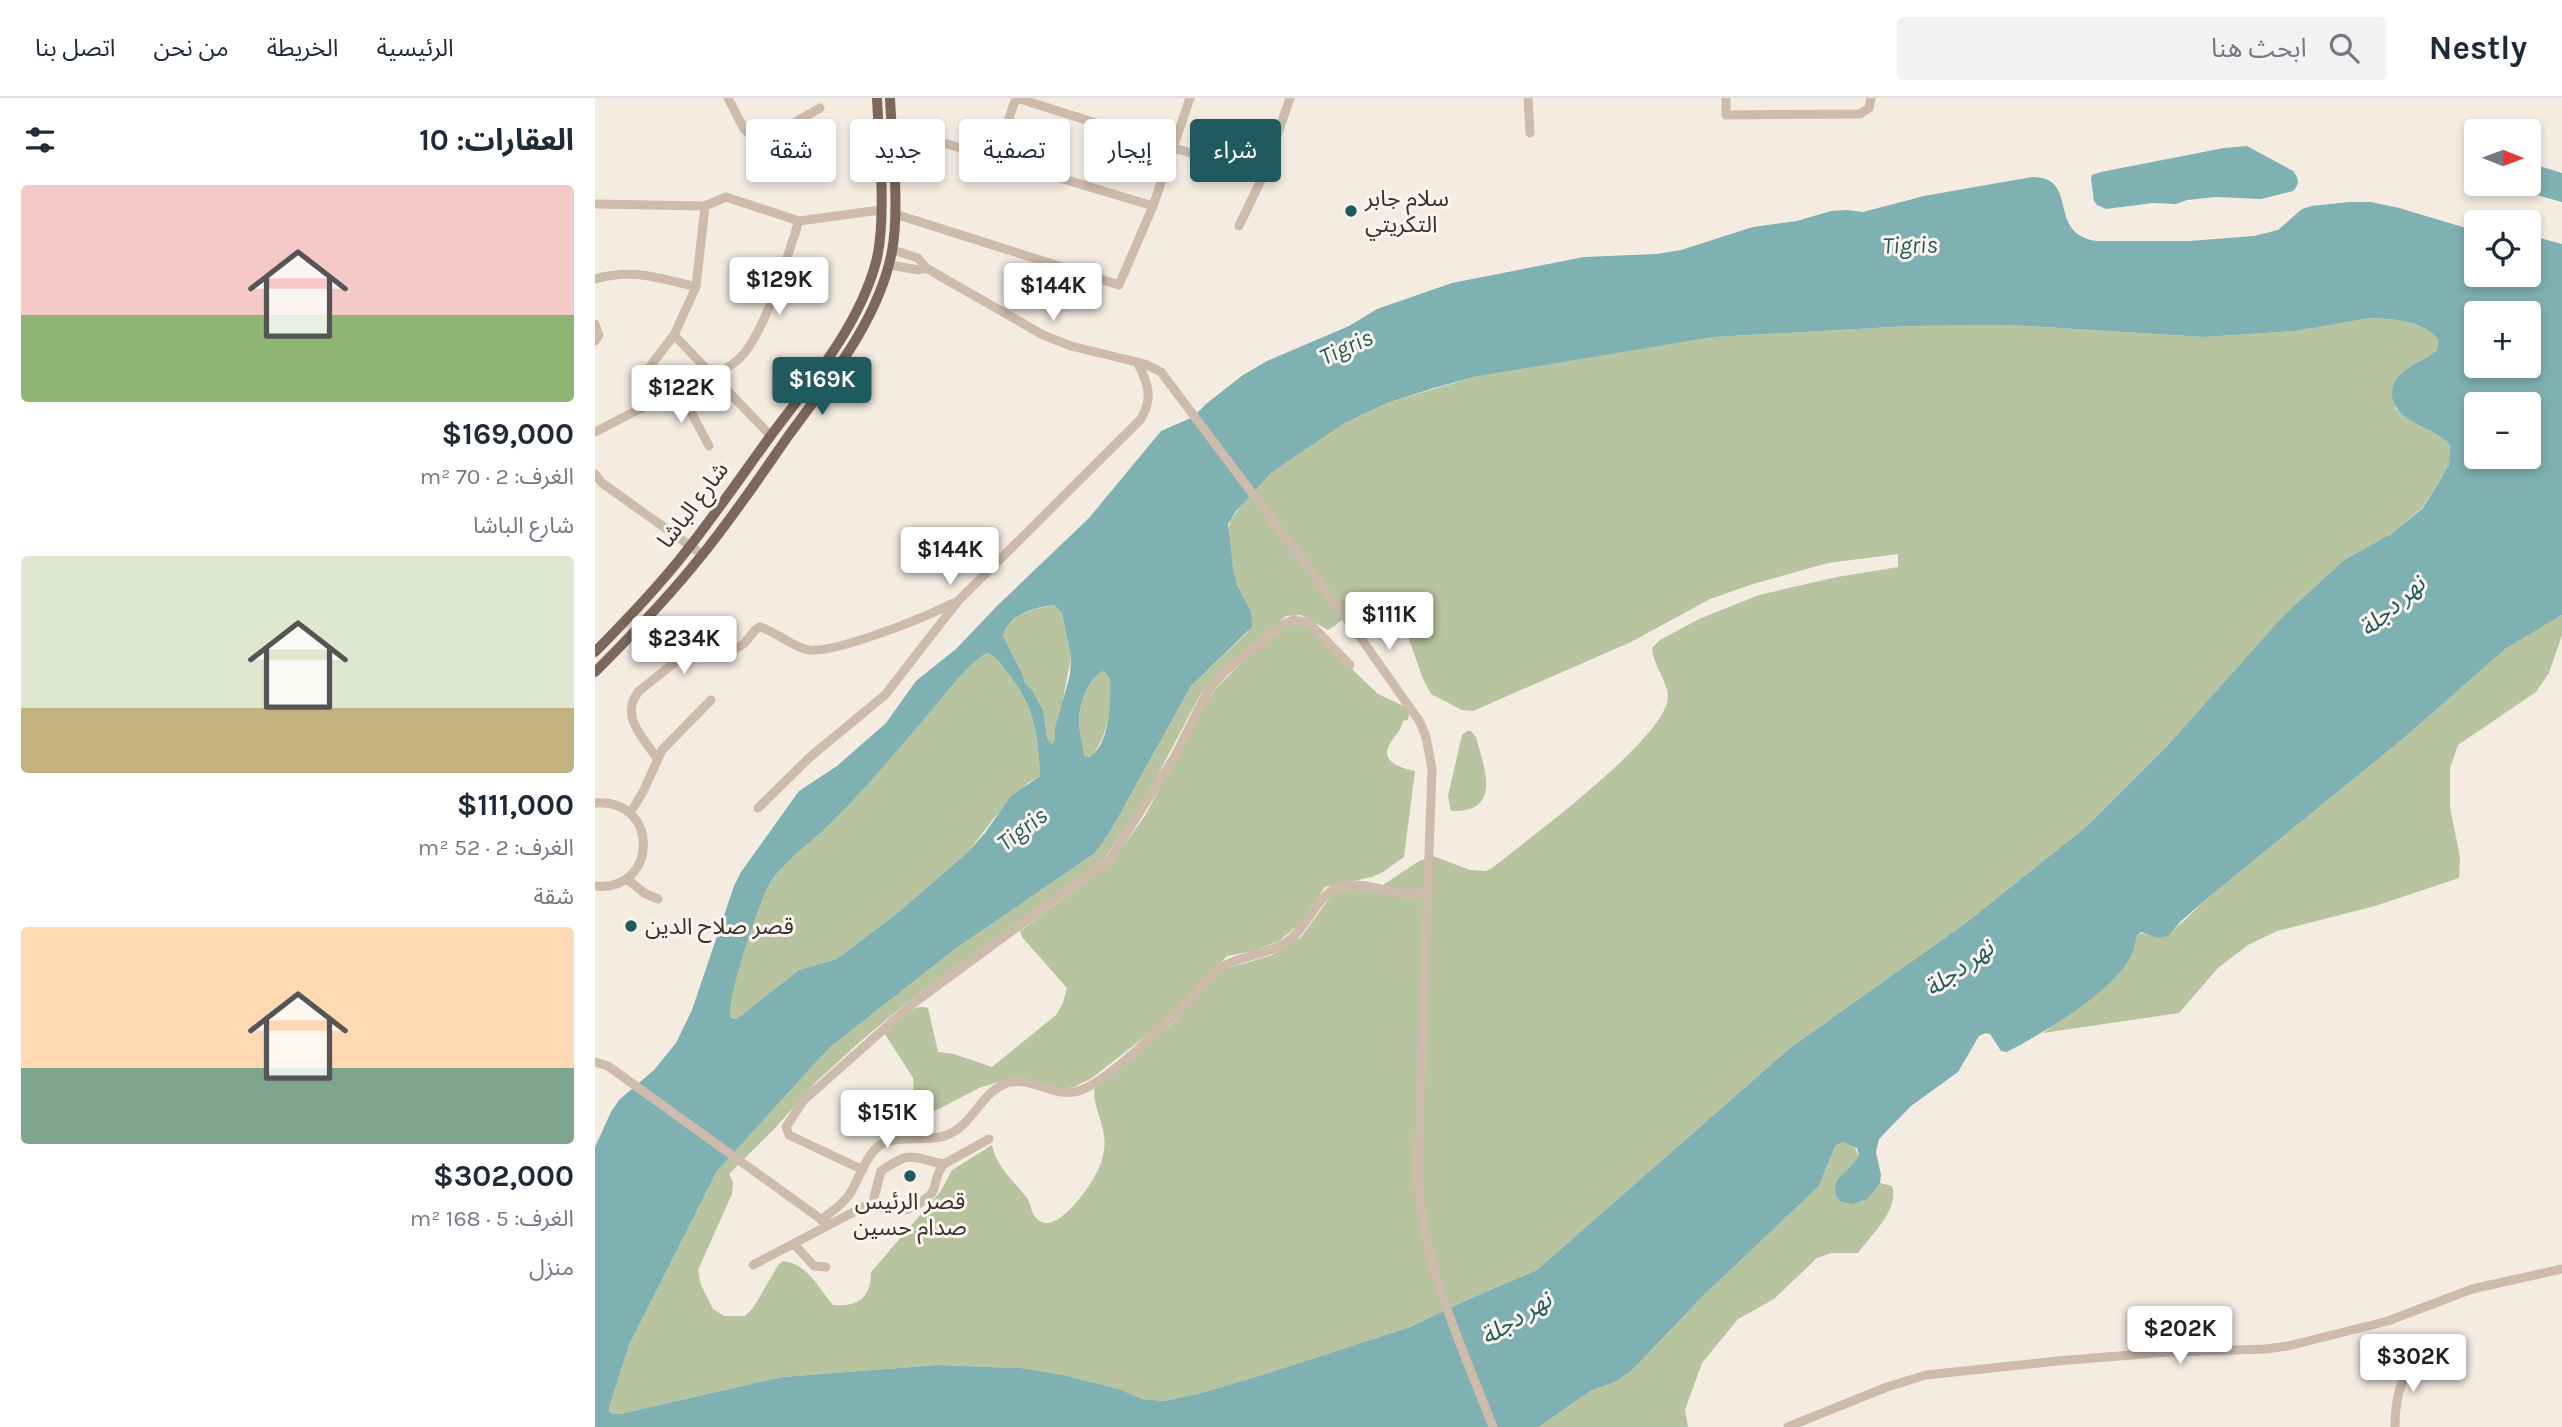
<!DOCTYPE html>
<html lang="ar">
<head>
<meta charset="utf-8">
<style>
  body { margin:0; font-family:Karla,"Noto Sans Arabic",sans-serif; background:#f2f2f3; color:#1f2937; direction:rtl; height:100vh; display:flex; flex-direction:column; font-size:26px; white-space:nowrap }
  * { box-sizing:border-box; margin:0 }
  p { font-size:23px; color:#747a83 }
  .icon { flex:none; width:38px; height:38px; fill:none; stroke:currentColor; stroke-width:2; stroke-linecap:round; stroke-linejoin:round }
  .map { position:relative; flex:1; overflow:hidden; direction:ltr }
  .sheet { display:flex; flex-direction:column; background:#fff; width:595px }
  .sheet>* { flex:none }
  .banner { position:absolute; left:21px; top:21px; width:665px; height:63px; direction:rtl; display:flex; gap:14px }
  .needle { width:46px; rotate:91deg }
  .buttons { position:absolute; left:1869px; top:21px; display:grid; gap:14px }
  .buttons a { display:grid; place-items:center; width:77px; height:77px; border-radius:7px; background:#fff; box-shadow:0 4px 10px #0003; font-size:35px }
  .price { position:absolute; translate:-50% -60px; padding:0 16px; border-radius:7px; background:#fff; color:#222; font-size:23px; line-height:46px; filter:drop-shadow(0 2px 4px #0008) }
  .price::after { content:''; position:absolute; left:50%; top:42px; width:21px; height:16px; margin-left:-10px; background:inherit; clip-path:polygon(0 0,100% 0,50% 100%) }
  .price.selected { background:#1f5a5e; color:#fff }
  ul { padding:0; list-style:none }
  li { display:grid; align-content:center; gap:14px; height:371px; padding:0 21px }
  li span { display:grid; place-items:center; height:217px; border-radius:7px; color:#555 }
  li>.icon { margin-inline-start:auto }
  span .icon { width:126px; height:126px; fill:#fffc; stroke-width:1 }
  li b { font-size:30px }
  h2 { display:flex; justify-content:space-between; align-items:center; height:84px; padding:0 21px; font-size:30px }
  .chip { padding:0 24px; border-radius:7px; background:#fff; box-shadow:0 4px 10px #0003; font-size:24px; line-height:63px }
  .chip.selected { background:#1f5a5e; color:#fff }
  header { display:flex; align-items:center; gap:42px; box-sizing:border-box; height:98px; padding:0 35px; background:#fff; border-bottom:2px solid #e0e1e3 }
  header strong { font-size:33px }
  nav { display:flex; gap:38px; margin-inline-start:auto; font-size:24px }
  .search { width:490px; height:63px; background:#f2f2f3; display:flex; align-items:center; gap:18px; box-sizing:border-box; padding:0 24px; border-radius:7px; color:#747a83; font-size:26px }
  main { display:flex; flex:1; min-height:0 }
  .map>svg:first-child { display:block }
  .green { fill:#b8c4a0; fill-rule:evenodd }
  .water { fill:#7fb0b2; fill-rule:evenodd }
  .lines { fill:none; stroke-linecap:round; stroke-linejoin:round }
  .minor { stroke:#cdbbac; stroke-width:9 }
  .major { stroke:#7d675c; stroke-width:10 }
  .poi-dot { fill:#1f5a5e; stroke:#fbf5ee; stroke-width:2.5 }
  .labels { text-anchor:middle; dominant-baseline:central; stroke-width:6; stroke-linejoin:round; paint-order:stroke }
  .poi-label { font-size:23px; fill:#3b302b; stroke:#fbf5ee; text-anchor:start }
  .street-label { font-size:23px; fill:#3b302b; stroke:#fbf5ee }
  .water-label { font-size:24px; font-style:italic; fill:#1f5a5e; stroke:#fbf5ee }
</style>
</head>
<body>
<header>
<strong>Nestly</strong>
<div class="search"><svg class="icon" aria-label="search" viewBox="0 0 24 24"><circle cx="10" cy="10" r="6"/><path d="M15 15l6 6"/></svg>ابحث هنا</div>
<nav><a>الرئيسية</a><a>الخريطة</a><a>من نحن</a><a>اتصل بنا</a></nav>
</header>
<main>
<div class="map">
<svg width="1967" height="1329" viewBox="0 0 1967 1329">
  <rect width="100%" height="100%" fill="#f4ebe1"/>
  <!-- green -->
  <path class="green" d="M1775 220C1797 221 1830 222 1844 243V249L1838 257 1806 276 1800 310C1816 326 1841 329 1855 347L1854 367 1828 409 1796 436 1749 462 1688 518 1573 647 1491 729 1368 827 1195 950 942 1172 872 1202 815 1229 670 1276 603 1296 568 1303 547 1301 524 1291 468 1277 426 1270 342 1267 187 1279 25 1316 15 1315 14 1310 34 1247 122 1073 234 950 360 851 500 755 515 734 596 588 653 534 656 513 642 487 638 470 633 433 635 423 649 403 676 375 750 325 792 305 879 279 1119 239 1315 228 1415 227 1609 239 1701 233ZM1303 456V469L1242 479 1164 497 1104 521 1065 542 1057 550C1058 567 1074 586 1073 600 1069 642 933 741 897 770L891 773 875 772 838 758 824 763 788 787 747 792 738 795 706 839 677 857 627 872 578 925 499 991C499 1019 517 1033 506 1065 501 1081 461 1143 441 1120 436 1115 436 1106 432 1100 419 1083 401 1069 397 1047L357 1072 345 1094 276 1174C276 1200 263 1209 238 1207 223 1190 214 1167 189 1163L184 1166 158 1210 150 1218H129L118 1211 106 1187 103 1172 137 1096 138 1084 134 1076 180 1030 219 986 267 942 315 902 509 761 557 688 607 593 618 581 691 518 706 517 733 532C743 527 746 520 757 516L779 538 806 532 812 535 827 579 836 596 867 612 878 613 1036 544 1115 501 1158 486 1233 465Z
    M459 507 467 515 476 559 460 643 457 646 452 640 448 612 430 585 427 575 408 538C413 517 440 510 459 507Z
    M1967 517V537L1954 575 1941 594 1863 647 1855 670V709L1865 759 1864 780 1780 808 1682 833 1653 847 1623 870 1584 915 1448 935 1502 896 1516 882 1542 837 1551 834 1563 840C1583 832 1598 813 1615 798L1810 639 1910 551Z
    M695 526 712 528 783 596 815 611 813 622 808 623C806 633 801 636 796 644 783 663 805 670 820 673L809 759 788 774 777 779 730 789 705 825 695 834 684 843 659 853 632 858 571 922 497 980 479 989 468 991 424 979 416 980 384 990 342 1012 335 1014 320 1006 318 980 290 936C302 925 316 904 333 910L343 954 359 956 397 969 461 917 468 905 472 890 427 839 425 833 515 766 522 757 551 716 610 605C633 573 664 551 695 526Z
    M392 555C401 558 406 566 412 574 440 609 443 635 445 678L433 685 400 719 373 754 305 813 242 861 204 872 148 916 140 921 136 920C130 904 164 800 176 783 192 760 217 744 237 724 277 684 314 639 350 596 361 583 376 563 392 555Z
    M509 573 515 581C517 608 514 634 498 657L492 659 489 658C487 646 484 634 484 623 484 607 493 579 509 573Z
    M872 633H876L881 639C889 670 908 715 856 713L853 698 867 637Z
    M1249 1044 1259 1048 1264 1058C1256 1074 1233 1079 1242 1100 1264 1111 1272 1102 1285 1085L1297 1088C1305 1111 1276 1137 1263 1155H1236L1222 1160 1179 1201 1143 1221 1107 1265 1090 1312 1093 1329H944L995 1293 1020 1284 1035 1274 1109 1197 1224 1088 1240 1048Z"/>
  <!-- water -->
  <path class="water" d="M1652 48 1698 73C1704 80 1705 86 1698 93L1666 101 1621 99 1592 102 1581 106 1558 105 1511 111 1502 107 1499 103 1496 80 1497 77 1506 74 1629 50Z
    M1934 65 1967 75V104L1902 86H1934Z
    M1437 79C1486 79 1450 136 1502 143H1594L1659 138 1683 132 1707 111 1717 108 1754 104H1776L1804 110 1881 133V177H1934V137L1967 146V517L1910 551 1810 639 1615 798 1586 823 1573 838 1563 840 1547 834 1542 837C1540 842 1540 848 1538 853 1522 893 1449 934 1412 954L1406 953 1395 936 1391 935 1384 938 1363 974 1316 1008 1284 1041 1281 1054 1286 1077 1285 1085 1278 1094 1272 1101 1258 1106 1247 1104 1242 1100C1233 1079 1256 1074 1264 1057L1262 1050 1248 1044 1240 1048 1224 1088 1109 1197 1035 1274 1020 1284 995 1293 944 1329H0V1049L16 1014 24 1002 59 972 81 945 97 912 139 788 146 774 204 693 242 668 291 625 321 583 361 551 402 508 494 420 566 333 598 319 611 306 648 277 672 263 754 228 782 211 857 185 989 159 1062 156 1086 152 1158 129 1202 123 1236 113 1252 112 1268 114 1329 98ZM1881 215H1934V268H1881ZM1775 220C1797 221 1830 222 1844 243L1842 252C1832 263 1816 265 1806 276 1800 281 1797 288 1797 295 1797 325 1839 327 1855 347L1854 367 1828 410 1796 436 1749 462 1688 518 1573 647 1491 729 1368 827 1195 950 942 1172 872 1202 815 1229 670 1276 603 1296 568 1303 547 1301 524 1291 468 1277 426 1270 342 1267 187 1279 25 1316 15 1315 14 1310 34 1247 122 1073 234 950 360 851 500 755 515 734 596 588 657 529 656 513 642 487 638 470 633 426 641 413 676 375 750 325 792 305 839 290 879 279 1119 239 1315 228 1415 227 1609 239 1701 233ZM1881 306H1934V359H1881ZM459 507 467 515 476 559 475 577 460 630V642L457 646 452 640 448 612 437 593 430 585 427 575 408 538C413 517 440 509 459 507ZM392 555C401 558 406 566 412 574 440 609 443 635 445 678L416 698 390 735 373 754 305 813 242 861 204 872 148 916 140 921 136 920C130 904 165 800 176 783 192 760 217 744 237 724 277 684 314 639 350 596 361 583 376 563 392 555ZM509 573 515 581C516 602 515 648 494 659L489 658C488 646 484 635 484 623 484 607 493 579 509 573Z"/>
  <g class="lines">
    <!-- minor -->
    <path class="minor" d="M133 0 149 31 157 39 176 38 225 10
      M422 0 668 78
      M933 0 935 35
      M1131 0V17L1265 16 1274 10 1276 0
      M296 29 558 108
      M400 61 421 0
      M0 106 110 108 131 99 204 123 285 112
      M300 116 524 187 558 108 595 0
      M644 128 668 78 695 0
      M298 152 323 160 331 170 448 237 476 248 550 266 566 274 758 529 825 624 831 639 837 671 823 1065C823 1159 865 1243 898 1329
      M294 167 324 172 331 170
      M0 181C37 170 64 180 101 189
      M0 226 4 237 0 243
      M79 237 176 338
      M84 291 114 348
      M58 304C81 293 126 277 144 261 170 236 192 159 204 123
      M0 334 58 304 52 278 53 271 79 237 101 189 110 108
      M0 376 7 385 108 457
      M62 660C48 640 24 617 44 593L109 541C125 538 127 553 140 550 154 547 155 533 165 529 182 534 197 549 214 552 242 555 331 519 358 505
      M0 705C66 700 63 795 0 788
      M163 710 215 659 290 597 363 503 545 322C559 301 553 284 542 264
      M35 715 48 694 67 652 116 602
      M32 781 49 795 63 801
      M0 964 13 968 234 1127
      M268 1072 194 1037 191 1029 208 1003 316 907 515 761 580 658 612 594 629 574 687 527 699 522 714 525 755 567
      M277 1107 286 1073C318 1051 315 1060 349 1066
      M226 1122C236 1114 247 1107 254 1097 264 1082 270 1058 285 1047 300 1036 333 1045 352 1037 377 1028 386 994 412 985 434 978 457 998 479 994 511 990 600 897 623 871 646 856 675 858 697 840 712 827 725 794 744 789 778 780 803 805 833 792
      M199 1146 219 1168 231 1169
      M158 1167 270 1108 310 1112C318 1110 333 1101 338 1093 342 1083 341 1075 349 1066L394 1041
      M1193 1329 1292 1289 1331 1277 1462 1263 1573 1254 1671 1251 1693 1248 1793 1223 1877 1191 1967 1171
      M1800 1329C1800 1302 1805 1281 1821 1258"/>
    <!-- major -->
    <path class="major" d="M0 554C33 520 67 485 96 447 124 411 150 373 177 336 216 284 264 228 281 164 292 122 284 45 282 0
      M0 574C37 537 74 499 107 457 138 419 166 377 194 337 234 282 284 222 297 153 305 111 297 45 295 0"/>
  </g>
  <!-- markers -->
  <g class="poi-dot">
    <circle cx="756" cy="113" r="7"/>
    <circle cx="36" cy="828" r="7"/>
    <circle cx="315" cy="1078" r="7"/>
  </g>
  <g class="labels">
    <!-- poi labels -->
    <g class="poi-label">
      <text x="770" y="100">سلام جابر<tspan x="770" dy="26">التكريتي</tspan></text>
      <text x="50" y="828">قصر صلاح الدين</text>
      <text x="315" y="1103" text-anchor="middle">قصر الرئيس<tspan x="315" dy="26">صدام حسين</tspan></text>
    </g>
    <!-- street labels -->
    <g class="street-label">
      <text transform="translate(98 407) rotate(-53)">شارع الباشا</text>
    </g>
    <!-- water labels -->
    <g class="water-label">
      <text transform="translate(1315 147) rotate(-1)">Tigris</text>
      <text transform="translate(751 249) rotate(-24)">Tigris</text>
      <text transform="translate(1797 508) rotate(-41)">نهر دجلة</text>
      <text transform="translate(427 731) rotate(-37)">Tigris</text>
      <text transform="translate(1364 870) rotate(-36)">نهر دجلة</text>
      <text transform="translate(921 1220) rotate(-32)">نهر دجلة</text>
    </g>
  </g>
</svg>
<div class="buttons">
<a><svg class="needle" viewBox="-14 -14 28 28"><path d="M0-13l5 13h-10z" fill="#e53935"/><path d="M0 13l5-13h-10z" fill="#747a83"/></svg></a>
<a><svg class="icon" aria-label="locate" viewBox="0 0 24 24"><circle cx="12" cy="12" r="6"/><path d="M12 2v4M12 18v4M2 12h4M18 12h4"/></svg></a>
<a>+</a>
<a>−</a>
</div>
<b class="price" style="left:184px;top:219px">$129K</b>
<b class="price" style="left:458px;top:225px">$144K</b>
<b class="price selected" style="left:227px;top:319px">$169K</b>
<b class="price" style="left:86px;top:327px">$122K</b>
<b class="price" style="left:355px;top:489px">$144K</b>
<b class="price" style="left:794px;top:554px">$111K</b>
<b class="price" style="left:89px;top:578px">$234K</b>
<b class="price" style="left:292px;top:1052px">$151K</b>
<b class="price" style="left:1585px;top:1268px">$202K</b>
<b class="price" style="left:1818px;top:1296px">$302K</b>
<div class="banner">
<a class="chip selected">شراء</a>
<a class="chip">إيجار</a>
<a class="chip">تصفية</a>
<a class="chip">جديد</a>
<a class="chip">شقة</a>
</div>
</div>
<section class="sheet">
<h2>العقارات: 10<svg class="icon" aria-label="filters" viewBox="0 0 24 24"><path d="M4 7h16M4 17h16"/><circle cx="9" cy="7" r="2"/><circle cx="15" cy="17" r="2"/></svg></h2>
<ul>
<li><span style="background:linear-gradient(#f6c9c9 60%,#8fb573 0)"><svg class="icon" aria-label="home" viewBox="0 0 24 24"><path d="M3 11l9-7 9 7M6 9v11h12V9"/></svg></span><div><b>$169,000</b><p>الغرف: 2 · 70 m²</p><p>شارع الباشا</p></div></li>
<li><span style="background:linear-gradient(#dfe7d0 70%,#c2b280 0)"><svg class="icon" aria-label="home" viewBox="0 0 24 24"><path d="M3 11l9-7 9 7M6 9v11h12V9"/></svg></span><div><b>$111,000</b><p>الغرف: 2 · 52 m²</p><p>شقة</p></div></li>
<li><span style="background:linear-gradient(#ffd9b3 65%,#7fa58c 0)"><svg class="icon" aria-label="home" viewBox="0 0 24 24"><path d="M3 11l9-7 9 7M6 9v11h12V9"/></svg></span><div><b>$302,000</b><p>الغرف: 5 · 168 m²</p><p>منزل</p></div></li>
</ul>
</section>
</main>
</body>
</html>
